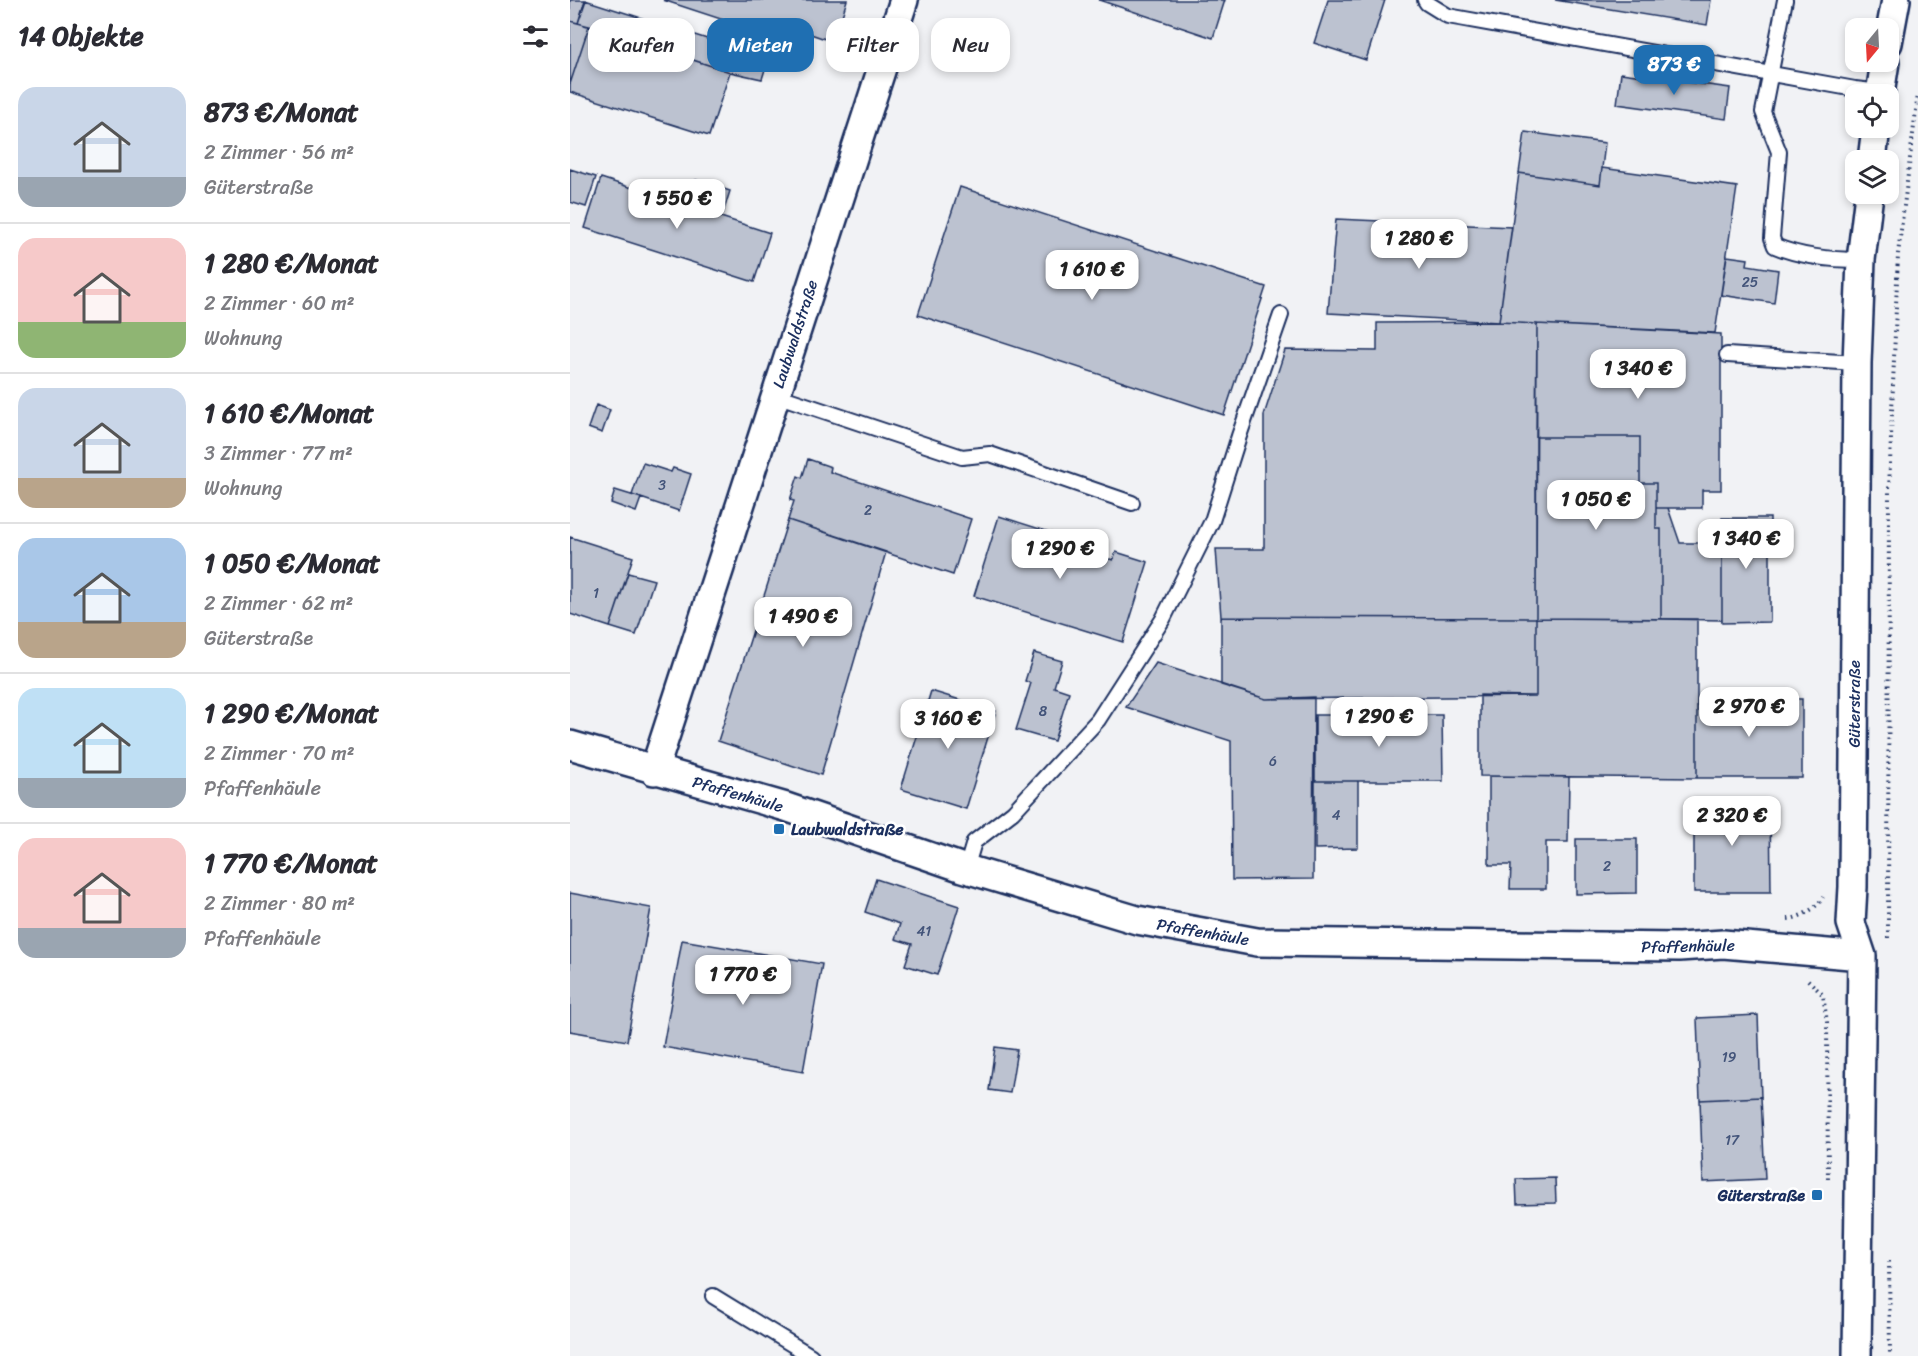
<!DOCTYPE html>
<html lang="de">
<head>
<meta charset="utf-8">
<style>
  body { margin:0; font-family:Sriracha,sans-serif; background:#f7f7f7; color:#2b2b33; height:100vh; display:flex; flex-direction:column; font-size:22px; white-space:nowrap }
  * { box-sizing:border-box; margin:0 }
  p { font-size:20px; color:#7c7c81 }
  .icon { flex:none; width:33px; height:33px; fill:none; stroke:currentColor; stroke-width:2; stroke-linecap:round; stroke-linejoin:round }
  .map { position:relative; flex:1; overflow:hidden }
  .panel { display:flex; flex-direction:column; background:#fff; width:570px }
  .panel>* { flex:none }
  .banner { position:absolute; left:18px; top:18px; width:570px; height:54px; display:flex; gap:12px }
  .needle { width:39px; rotate:198deg }
  .fabs { position:absolute; left:1275px; top:18px; display:grid; gap:12px }
  .fabs a { display:grid; place-items:center; width:54px; height:54px; border-radius:12px; background:#fff; box-shadow:0 3px 9px #0003; font-size:30px }
  .price { position:absolute; translate:-50% -51px; padding:0 14px; border-radius:12px; background:#fff; color:#222; font-size:20px; line-height:39px; filter:drop-shadow(0 2px 3px #0008) }
  .price::after { content:''; position:absolute; left:50%; top:36px; width:18px; height:14px; margin-left:-9px; background:inherit; clip-path:polygon(0 0,100% 0,50% 100%) }
  .price.on { background:#1f6fb2; color:#fff }
  ul { padding:0; list-style:none }
  li { display:flex; align-items:center; gap:18px; height:150px; padding:0 18px }
  li+li { border-top:2px solid #e1e1e2 }
  li span { display:grid; place-items:center; flex:none; width:168px; height:120px; border-radius:18px; color:#555 }
  li>.icon { margin-inline-start:auto }
  span .icon { width:72px; height:72px; fill:#fffc; stroke-width:1 }
  li b { font-size:26px }
  h2 { display:flex; justify-content:space-between; align-items:center; height:72px; padding:0 18px; font-size:26px }
  .chip { padding:0 21px; border-radius:18px; background:#fff; box-shadow:0 3px 9px #0003; font-size:21px; line-height:54px }
  .chip.on { background:#1f6fb2; color:#fff }
  main { display:flex; flex:1; min-height:0 }
  .map>svg:first-child { display:block }
  .building { fill:#bcc2d0; stroke:#1b2f5e; stroke-width:1.5 }
  .lines { fill:none; stroke-linecap:round; stroke-linejoin:round }
  .lane-casing { stroke:#1b2f5e; stroke-width:18 }
  .street-casing { stroke:#1b2f5e; stroke-width:32 }
  .path { stroke:#1b2f5e; stroke-width:4; stroke-dasharray:1.5 4.5; stroke-linecap:butt }
  .lane { stroke:#fff; stroke-width:14 }
  .street { stroke:#fff; stroke-width:27 }
  .poi-dot { fill:#1f6fb2; stroke:#fff; stroke-width:2 }
  .labels { text-anchor:middle; dominant-baseline:central; stroke-width:5; stroke-linejoin:round; paint-order:stroke }
  .number-label { font-size:14px; fill:#43547a }
  .street-label { font-size:16px; fill:#1b2f5e; stroke:#fff }
  .poi-label { font-size:16px; font-weight:bold; fill:#1b2f5e; stroke:#fff; text-anchor:start }
</style>
</head>
<body>
<main>
<section class="panel">
<h2>14 Objekte<svg class="icon" aria-label="filters" viewBox="0 0 24 24"><path d="M4 7h16M4 17h16"/><circle cx="9" cy="7" r="2"/><circle cx="15" cy="17" r="2"/></svg></h2>
<ul>
<li><span style="background:linear-gradient(#c9d6e8 75%,#9aa5b1 0)"><svg class="icon" aria-label="home" viewBox="0 0 24 24"><path d="M3 11l9-7 9 7M6 9v11h12V9"/></svg></span><div><b>873 €/Monat</b><p>2 Zimmer · 56 m²</p><p>Güterstraße</p></div></li>
<li><span style="background:linear-gradient(#f6c9c9 70%,#8fb573 0)"><svg class="icon" aria-label="home" viewBox="0 0 24 24"><path d="M3 11l9-7 9 7M6 9v11h12V9"/></svg></span><div><b>1 280 €/Monat</b><p>2 Zimmer · 60 m²</p><p>Wohnung</p></div></li>
<li><span style="background:linear-gradient(#c9d6e8 75%,#b9a48a 0)"><svg class="icon" aria-label="home" viewBox="0 0 24 24"><path d="M3 11l9-7 9 7M6 9v11h12V9"/></svg></span><div><b>1 610 €/Monat</b><p>3 Zimmer · 77 m²</p><p>Wohnung</p></div></li>
<li><span style="background:linear-gradient(#a9c7e8 70%,#b9a48a 0)"><svg class="icon" aria-label="home" viewBox="0 0 24 24"><path d="M3 11l9-7 9 7M6 9v11h12V9"/></svg></span><div><b>1 050 €/Monat</b><p>2 Zimmer · 62 m²</p><p>Güterstraße</p></div></li>
<li><span style="background:linear-gradient(#bfe0f5 75%,#9aa5b1 0)"><svg class="icon" aria-label="home" viewBox="0 0 24 24"><path d="M3 11l9-7 9 7M6 9v11h12V9"/></svg></span><div><b>1 290 €/Monat</b><p>2 Zimmer · 70 m²</p><p>Pfaffenhäule</p></div></li>
<li><span style="background:linear-gradient(#f6c9c9 75%,#9aa5b1 0)"><svg class="icon" aria-label="home" viewBox="0 0 24 24"><path d="M3 11l9-7 9 7M6 9v11h12V9"/></svg></span><div><b>1 770 €/Monat</b><p>2 Zimmer · 80 m²</p><p>Pfaffenhäule</p></div></li>
</ul>
</section>
<div class="map">
<svg width="1348" height="1356" viewBox="0 0 1348 1356">
  <rect width="100%" height="100%" fill="#f1f2f5"/>
  <filter id="ink" filterUnits="userSpaceOnUse"><feTurbulence type="fractalNoise" baseFrequency=".0167" numOctaves="2"/><feDisplacementMap in="SourceGraphic" scale="12" xChannelSelector="R" yChannelSelector="G"/><feConvolveMatrix kernelMatrix="1 2 1 2 8 2 1 2 1" color-interpolation-filters="sRGB"/></filter>
  <g filter="url(#ink)">
    <!-- building -->
    <path class="building" d="M0 0H16L8 23 0 21Z
      M15 0 178 52 177 57 197 63 192 79 160 72 8 23Z
      M93 0H277L264 42 229 30 224 43Z
      M529 0H655L643 38Z
      M758 0H815L796 60 744 43Z
      M985 0H1141L1137 25Z
      M0 21 19 26 0 84Z
      M19 26 160 72 139 136 0 92V84Z
      M1051 73 1160 88 1156 119 1047 104Z
      M955 132 1035 143 1030 185 949 173Z
      M1032 168 1167 187 1145 333 929 322 949 173 1030 185Z
      M0 169 26 177 16 207 0 202Z
      M31 178 200 233 184 282 15 228Z
      M126 180 160 191 153 213 119 201Z
      M390 187 696 287 654 415 348 315Z
      M766 219 942 227 929 322 758 313Z
      M1157 256 1178 259 1177 265 1208 270 1204 303 1151 295Z
      M929 322 967 324 966 618 651 617 646 549H694V415L715 350 807 351V323Z
      M967 324 1151 334V490H1132V508H1086V483H1070V437H966Z
      M26 405 40 410 32 433 18 428Z
      M966 437H1070V483H1086V529H1091V619L966 618Z
      M238 459 261 467 260 472 401 519 383 575 218 520 224 501 220 500 228 476 232 478Z
      M73 463 101 472 103 468 121 474 109 511 62 495Z
      M45 490 71 498 66 512 41 503Z
      M1086 508H1098L1110 543H1152V620L1091 619V529H1086Z
      M429 516 492 536 490 543 543 560 546 552 578 562 553 642 404 596Z
      M1152 518H1200V622L1152 623Z
      M218 520 316 552 251 775 148 741Z
      M0 537 63 557 40 627 0 614Z
      M58 573 84 580 66 635 40 627Z
      M651 617 966 618V696L696 699 651 685Z
      M966 618 1127 619V778L910 776V695L966 696Z
      M464 653 492 661 484 687 499 692 484 741 446 730 461 683 455 681Z
      M586 663 696 699 744 697 743 879 662 880 661 741 556 707Z
      M361 691 426 711 396 809 331 789Z
      M1127 698 1232 699V778H1127Z
      M745 715H872L873 781H745Z
      M919 776 999 777 998 842H976V889H940L941 865H919Z
      M745 781H788V848L745 849Z
      M1200 801 1201 892H1124V802Z
      M1006 839H1067V893L1006 894Z
      M306 879 389 906 367 975 335 965 342 944 325 939 330 924 295 912Z
      M0 893 81 908 57 1041 0 1031Z
      M112 940 252 964 233 1072 93 1047Z
      M1188 1015 1191 1097 1130 1100 1127 1018Z
      M425 1047 447 1050 440 1093 419 1090Z
      M1191 1097 1195 1179 1133 1182 1130 1100Z
      M985 1178 986 1203 947 1204 946 1179Z"/>
    <g class="lines">
      <defs>
        <path id="lane" d="M855 0 857 3 878 16 1285 89 1310 92
          M1215 0 1193 112 1209 152 1202 238 1205 246C1231 257 1263 260 1291 260
          M1157 355 1287 363
          M206 395 392 457 420 454 562 503
          M396 869 404 842 443 812 528 720 593 619 642 521 669 436 711 315
          M143 1296 241 1356"/>
        <path id="street" d="M1318 43 1326 0
          M1310 94 1315 62
          M1302 160 1306 128
          M0 745 216 807 393 868 567 920 687 942 1109 947 1153 944 1292 956
          M84 771 334 0
          M1287 1356 1292 956 1281 923 1283 887 1287 363 1291 260 1299 194"/>
      </defs>
      <!-- lane casing -->
      <use href="#lane" class="lane-casing"/>
      <!-- street casing -->
      <use href="#street" class="street-casing"/>
      <!-- path -->
      <path class="path" d="M1218 919C1231 918 1248 907 1253 897
        M1318 938 1319 490 1328 254 1348 94
        M1238 980 1253 995 1257 1022 1258 1182
        M1319 1261 1320 1356"/>
      <!-- lane -->
      <use href="#lane" class="lane"/>
      <!-- street -->
      <use href="#street" class="street"/>
    </g>
  </g>
  <!-- markers -->
  <g class="poi-dot">
    <rect x="203" y="823" width="12" height="12" rx="3"/>
    <rect x="1241" y="1189" width="12" height="12" rx="3"/>
  </g>
  <g class="labels">
    <!-- number labels -->
    <g class="number-label">
      <text x="1180" y="282">25</text>
      <text x="92" y="485">3</text>
      <text x="298" y="510">2</text>
      <text x="26" y="593">1</text>
      <text x="473" y="711">8</text>
      <text x="703" y="761">6</text>
      <text x="766" y="815">4</text>
      <text x="1037" y="866">2</text>
      <text x="354" y="931">41</text>
      <text x="1159" y="1057">19</text>
      <text x="1162" y="1140">17</text>
    </g>
    <!-- street labels -->
    <g class="street-label">
      <text transform="translate(225 334) rotate(-72)">Laubwaldstraße</text>
      <text transform="translate(1284 704) rotate(-90)">Güterstraße</text>
      <text transform="translate(168 794) rotate(16)">Pfaffenhäule</text>
      <text transform="translate(633 932) rotate(10)">Pfaffenhäule</text>
      <text transform="translate(1118 946) rotate(-1)">Pfaffenhäule</text>
    </g>
    <!-- poi labels -->
    <g class="poi-label">
      <text x="221" y="829">Laubwaldstraße</text>
      <text x="1235" y="1195" text-anchor="end">Güterstraße</text>
    </g>
  </g>
</svg>
<div class="fabs">
<a><svg class="needle" viewBox="-14 -14 28 28"><path d="M0-13l5 13h-10z" fill="#e53935"/><path d="M0 13l5-13h-10z" fill="#7c7c81"/></svg></a>
<a><svg class="icon" aria-label="locate" viewBox="0 0 24 24"><circle cx="12" cy="12" r="6"/><path d="M12 2v4M12 18v4M2 12h4M18 12h4"/></svg></a>
<a><svg class="icon" aria-label="layers" viewBox="0 0 24 24"><path d="M12 4l9 5-9 5-9-5zM3 14l9 5 9-5"/></svg></a>
</div>
<b class="price on" style="left:1104px;top:96px">873 €</b>
<b class="price" style="left:107px;top:230px">1 550 €</b>
<b class="price" style="left:849px;top:270px">1 280 €</b>
<b class="price" style="left:522px;top:301px">1 610 €</b>
<b class="price" style="left:1068px;top:400px">1 340 €</b>
<b class="price" style="left:1026px;top:531px">1 050 €</b>
<b class="price" style="left:1176px;top:570px">1 340 €</b>
<b class="price" style="left:490px;top:580px">1 290 €</b>
<b class="price" style="left:233px;top:648px">1 490 €</b>
<b class="price" style="left:1179px;top:738px">2 970 €</b>
<b class="price" style="left:809px;top:748px">1 290 €</b>
<b class="price" style="left:378px;top:750px">3 160 €</b>
<b class="price" style="left:1162px;top:847px">2 320 €</b>
<b class="price" style="left:173px;top:1006px">1 770 €</b>
<div class="banner">
<a class="chip">Kaufen</a>
<a class="chip on">Mieten</a>
<a class="chip">Filter</a>
<a class="chip">Neu</a>
</div>
</div>
</main>
</body>
</html>
